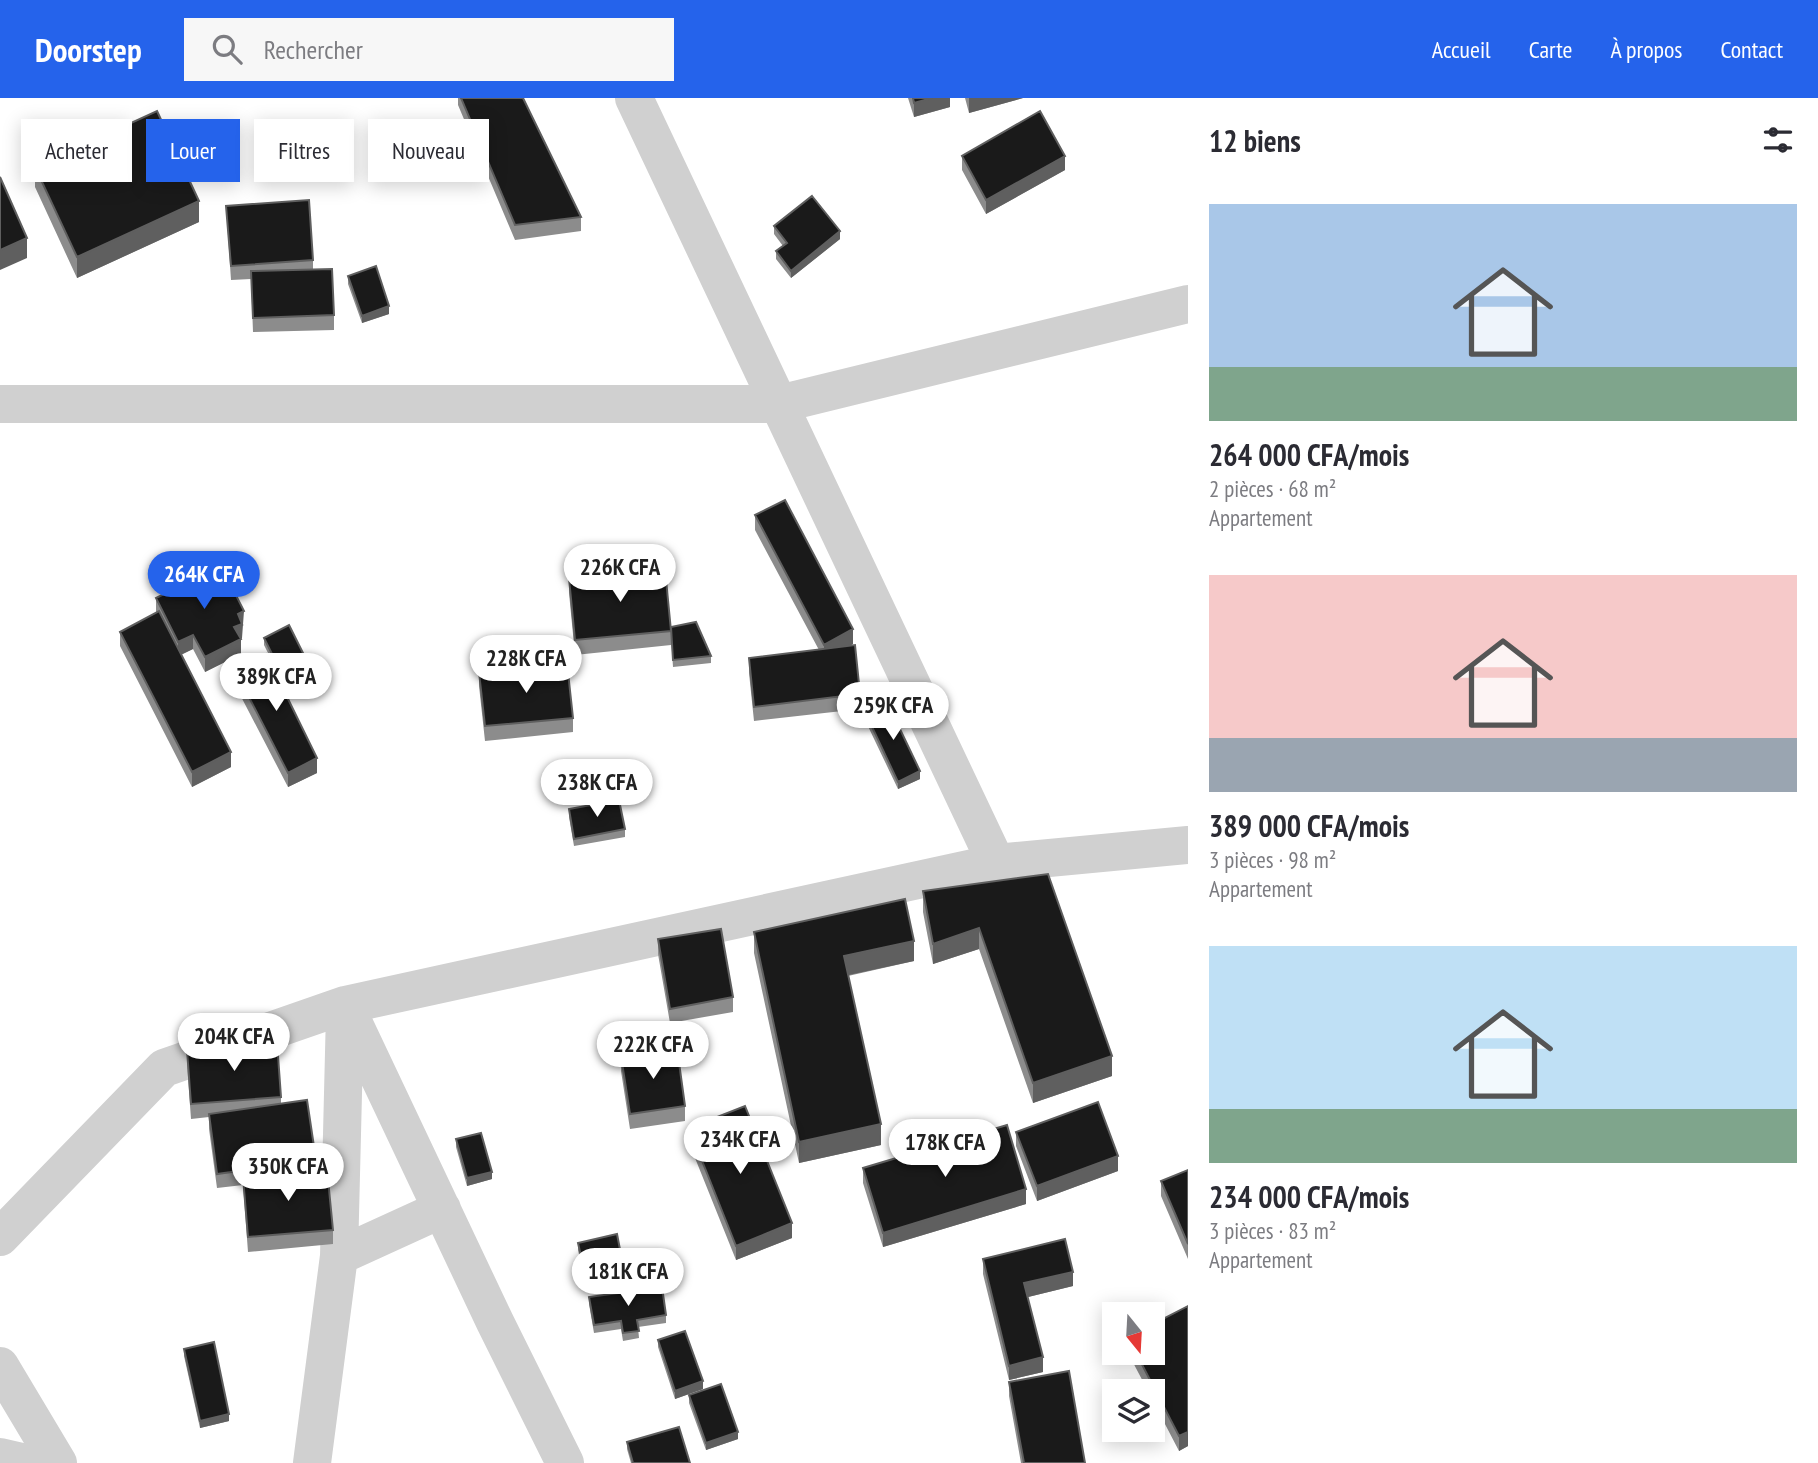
<!DOCTYPE html>
<html lang="fr">
<head>
<meta charset="utf-8">
<style>
  body { margin:0; font-family:"PT Sans Narrow",sans-serif; background:#f7f7f7; color:#2b2b33; height:100vh; display:flex; flex-direction:column; font-size:26px; white-space:nowrap }
  * { box-sizing:border-box; margin:0 }
  p { font-size:23px; color:#7c7c81 }
  .icon { flex:none; width:38px; height:38px; fill:none; stroke:currentColor; stroke-width:2; stroke-linecap:round; stroke-linejoin:round }
  .map { position:relative; flex:1; overflow:hidden }
  .details { display:flex; flex-direction:column; background:#fff; width:630px }
  .details>* { flex:none }
  .hud { position:absolute; left:21px; top:21px; width:665px; height:63px; display:flex; gap:14px }
  .needle { width:46px; rotate:162deg }
  .buttons { position:absolute; left:1102px; top:1204px; display:grid; gap:14px }
  .buttons a { display:grid; place-items:center; width:63px; height:63px; border-radius:0px; background:#fff; box-shadow:0 4px 18px #0003; font-size:35px }
  .price { position:absolute; translate:-50% -60px; padding:0 16px; border-radius:24px; background:#fff; color:#222; font-size:23px; line-height:46px; filter:drop-shadow(0 2px 4px #0008) }
  .price::after { content:''; position:absolute; left:50%; top:42px; width:21px; height:16px; margin-left:-10px; background:inherit; clip-path:polygon(0 0,100% 0,50% 100%) }
  .price.current { background:#2563eb; color:#fff }
  ul { padding:0; list-style:none }
  li { display:grid; align-content:center; gap:14px; height:371px; padding:0 21px }
  li span { display:grid; place-items:center; height:217px; border-radius:0px; color:#555 }
  li>.icon { margin-inline-start:auto }
  span .icon { width:126px; height:126px; fill:#fffc; stroke-width:1 }
  li b { font-size:30px }
  h2 { display:flex; justify-content:space-between; align-items:center; height:84px; padding:0 21px; font-size:30px }
  .pill { padding:0 24px; border-radius:0px; background:#fff; box-shadow:0 4px 18px #0003; font-size:24px; line-height:63px }
  .pill.current { background:#2563eb; color:#fff }
  header { display:flex; align-items:center; gap:42px; box-sizing:border-box; height:98px; padding:0 35px; background:#2563eb; color:#fff }
  header strong { font-size:33px }
  nav { display:flex; gap:38px; margin-inline-start:auto; font-size:24px }
  .search { width:490px; height:63px; background:#f7f7f7; display:flex; align-items:center; gap:18px; box-sizing:border-box; padding:0 24px; border-radius:0px; color:#7c7c81; font-size:26px }
  main { display:flex; flex:1; min-height:0 }
  .map>svg:first-child { display:block }
  .lines { fill:none; stroke-linecap:round; stroke-linejoin:round }
  .minor { stroke:#d0d0d0; stroke-width:38 }
  .wall { fill:#8c8c8c }
  .shaded-wall { fill:#5f5f5f }
  .building { fill:#1a1a1a; stroke:#5f5f5f; stroke-width:2 }
</style>
</head>
<body>
<header>
<strong>Doorstep</strong>
<div class="search"><svg class="icon" aria-label="search" viewBox="0 0 24 24"><circle cx="10" cy="10" r="6"/><path d="M15 15l6 6"/></svg>Rechercher</div>
<nav><a>Accueil</a><a>Carte</a><a>À propos</a><a>Contact</a></nav>
</header>
<main>
<div class="map">
<svg width="1188" height="1365" viewBox="0 0 1188 1365">
  <rect width="100%" height="100%" fill="#fff"/>
  <g class="lines">
    <!-- minor -->
    <path class="minor" d="M634 0 996 765
      M0 306H779L1188 206
      M345 907 495 1224 565 1365
      M0 1139 164 970 345 907 996 765 1188 747
      M339 1158 442 1111
      M0 1268 58 1365
      M0 1359 26 1365
      M312 1365 339 1158 345 914"/>
  </g>
  <!-- wall -->
  <path class="wall" d="M458 0H523L581 119V133L515 142 458 7Z
    M908 0H950V9L914 19Z
    M965 0H1023L969 15Z
    M962 58 1065 72 986 116 962 72Z
    M35 69 199 124 77 180 35 89Z
    M226 108 313 162V171L334 217V232L253 234 251 181 231 182Z
    M774 128 840 141 791 180 776 161V153L783 148 774 136Z
    M348 178 389 216 362 225 348 186Z
    M755 417 853 546 849 548 860 596V611L754 623 749 575V560L819 552 755 432Z
    M569 480 671 531 711 558V565L673 569 671 539V547L575 557 569 495Z
    M156 500 244 527 242 528V540L241 541V556L205 574 193 551 181 557 231 669 192 689 120 548V534L156 515Z
    M264 540 309 574 284 587 264 547Z
    M235 572 317 675 288 689 235 587Z
    M479 574 573 620V634L485 643 479 588Z
    M865 614 920 681 898 691 865 622Z
    M569 711 625 731V739L574 748 569 719Z
    M1048 776 1112 978 1033 1005 979 851 933 866 923 814V793Z
    M754 834 914 863 848 878 881 1047 799 1065 754 855Z
    M658 841 733 899V914L670 925 658 856Z
    M187 952 281 999V1006L316 1062V1072L333 1132V1146L248 1154 243 1087 217 1090 209 1031V1019L191 1021 187 966Z
    M621 958 685 1008V1023L630 1031 621 973Z
    M689 1030 792 1140 736 1162 689 1045Z
    M1016 1034 1118 1073 1037 1103 1016 1048Z
    M456 1041 492 1081 467 1088 456 1049Z
    M863 1070 1026 1106 883 1149 863 1085Z
    M1188 1072V1161L1161 1098V1083Z
    M578 1145 623 1174 585 1183 578 1152Z
    M983 1161 1073 1188 1028 1199 1043 1274 1009 1282 983 1176Z
    M589 1199 666 1217V1225L638 1229 639 1240 623 1243 621 1231 594 1235 589 1206Z
    M1188 1208V1360V1348L1179 1353 1153 1303V1293H1148L1128 1255H1153Z
    M658 1242 703 1291 675 1301 658 1249Z
    M184 1251 229 1323 200 1330 184 1258Z
    M1009 1284 1085 1365H1021L1009 1298Z
    M689 1297 738 1341 706 1352 689 1305Z
    M627 1344 690 1365H631L627 1351Z"/>
  <!-- shaded-wall -->
  <path class="shaded-wall" d="M932 0H950V9L914 19V5Z
    M969 0H1023L969 15Z
    M1065 58V72L986 116V102Z
    M199 103V124L77 180V159Z
    M840 133V141L791 180V173Z
    M27 140V160L0 172V152Z
    M389 208V216L362 225V218Z
    M244 513 242 540 234 543V529L238 516Z
    M853 531V546L824 561V547Z
    M193 537V551L178 558V544Z
    M241 541V556L205 574V559Z
    M309 567V574L284 587V580Z
    M231 654V669L192 689V674Z
    M317 660V675L288 689V675Z
    M920 673V681L898 691V684Z
    M979 830V851L933 866V846Z
    M914 843V863L844 878V858Z
    M1112 958V978L1033 1005V985Z
    M881 1026V1047L799 1065V1044Z
    M1118 1058V1073L1037 1103V1088Z
    M492 1074V1081L467 1088V1080Z
    M1026 1091V1106L883 1149V1135Z
    M792 1125V1140L736 1162V1148Z
    M623 1167V1174L585 1183V1175Z
    M1073 1174V1188L1024 1200V1185Z
    M1043 1259V1274L1009 1282V1268Z
    M703 1283V1291L675 1301V1293Z
    M229 1316V1323L200 1330V1323Z
    M738 1334V1341L706 1352V1345Z
    M1188 1334V1348L1179 1353V1338Z"/>
  <!-- building -->
  <path class="building" d="M461 0H523L581 119 515 127Z
    M913 0H932L914 5Z
    M157 13 199 103 77 159 35 69Z
    M1040 13 1065 58 986 102 962 58Z
    M0 79 27 140 0 152Z
    M812 98 840 133 791 173 776 153 787 145 774 128Z
    M309 102 313 162 231 168 226 108Z
    M376 168 389 208 362 218 348 178Z
    M332 171 334 217 253 220 251 173Z
    M785 402 853 531 824 547 755 417Z
    M221 468 244 513 238 516 242 526 234 529 241 541 205 559 193 537 178 544 156 500Z
    M665 471 671 533 575 542 569 480Z
    M159 513 231 654 192 674 120 534Z
    M696 524 711 558 673 562 671 529Z
    M289 527 309 567 284 580 264 540Z
    M855 547 860 596 754 609 749 560Z
    M266 556 317 660 288 675 235 572Z
    M567 565 573 620 485 628 479 574Z
    M887 604 920 673 898 684 865 614Z
    M619 702 625 731 574 741 569 711Z
    M1048 776 1112 958 1033 985 979 830 933 846 923 793Z
    M905 801 914 843 844 858 881 1026 799 1044 754 834Z
    M721 831 733 899 670 911 658 841Z
    M277 944 281 999 191 1006 187 952Z
    M677 950 685 1008 630 1016 621 958Z
    M307 1002 316 1062 217 1076 209 1016Z
    M1098 1004 1118 1058 1037 1088 1016 1034Z
    M745 1008 792 1125 736 1148 689 1030Z
    M1007 1027 1026 1091 883 1135 863 1070Z
    M481 1035 492 1074 467 1080 456 1041Z
    M327 1071 333 1132 248 1139 243 1079Z
    M1188 1072V1146L1161 1083Z
    M617 1136 623 1167 585 1175 578 1145Z
    M1065 1141 1073 1174 1024 1185 1043 1259 1009 1268 983 1161Z
    M662 1189 666 1217 637 1222 639 1233 623 1235 621 1223 594 1227 589 1199Z
    M1188 1208V1334L1179 1338 1136 1255H1153V1226Z
    M685 1233 703 1283 675 1293 658 1242Z
    M214 1244 229 1316 200 1323 184 1251Z
    M1069 1273 1085 1365H1024L1009 1284Z
    M721 1286 738 1334 706 1345 689 1297Z
    M679 1329 690 1365H633L627 1344Z"/>
</svg>
<div class="buttons">
<a><svg class="needle" viewBox="-14 -14 28 28"><path d="M0-13l5 13h-10z" fill="#e53935"/><path d="M0 13l5-13h-10z" fill="#7c7c81"/></svg></a>
<a><svg class="icon" aria-label="layers" viewBox="0 0 24 24"><path d="M12 4l9 5-9 5-9-5zM3 14l9 5 9-5"/></svg></a>
</div>
<b class="price" style="left:620px;top:506px">226K CFA</b>
<b class="price current" style="left:204px;top:513px">264K CFA</b>
<b class="price" style="left:526px;top:597px">228K CFA</b>
<b class="price" style="left:276px;top:615px">389K CFA</b>
<b class="price" style="left:893px;top:644px">259K CFA</b>
<b class="price" style="left:597px;top:721px">238K CFA</b>
<b class="price" style="left:234px;top:975px">204K CFA</b>
<b class="price" style="left:653px;top:983px">222K CFA</b>
<b class="price" style="left:740px;top:1078px">234K CFA</b>
<b class="price" style="left:945px;top:1081px">178K CFA</b>
<b class="price" style="left:288px;top:1105px">350K CFA</b>
<b class="price" style="left:628px;top:1210px">181K CFA</b>
<div class="hud">
<a class="pill">Acheter</a>
<a class="pill current">Louer</a>
<a class="pill">Filtres</a>
<a class="pill">Nouveau</a>
</div>
</div>
<section class="details">
<h2>12 biens<svg class="icon" aria-label="filters" viewBox="0 0 24 24"><path d="M4 7h16M4 17h16"/><circle cx="9" cy="7" r="2"/><circle cx="15" cy="17" r="2"/></svg></h2>
<ul>
<li><span style="background:linear-gradient(#a9c7e8 75%,#7fa58c 0)"><svg class="icon" aria-label="home" viewBox="0 0 24 24"><path d="M3 11l9-7 9 7M6 9v11h12V9"/></svg></span><div><b>264 000 CFA/mois</b><p>2 pièces · 68 m²</p><p>Appartement</p></div></li>
<li><span style="background:linear-gradient(#f6c9c9 75%,#9aa5b1 0)"><svg class="icon" aria-label="home" viewBox="0 0 24 24"><path d="M3 11l9-7 9 7M6 9v11h12V9"/></svg></span><div><b>389 000 CFA/mois</b><p>3 pièces · 98 m²</p><p>Appartement</p></div></li>
<li><span style="background:linear-gradient(#bfe0f5 75%,#7fa58c 0)"><svg class="icon" aria-label="home" viewBox="0 0 24 24"><path d="M3 11l9-7 9 7M6 9v11h12V9"/></svg></span><div><b>234 000 CFA/mois</b><p>3 pièces · 83 m²</p><p>Appartement</p></div></li>
</ul>
</section>
</main>
</body>
</html>
